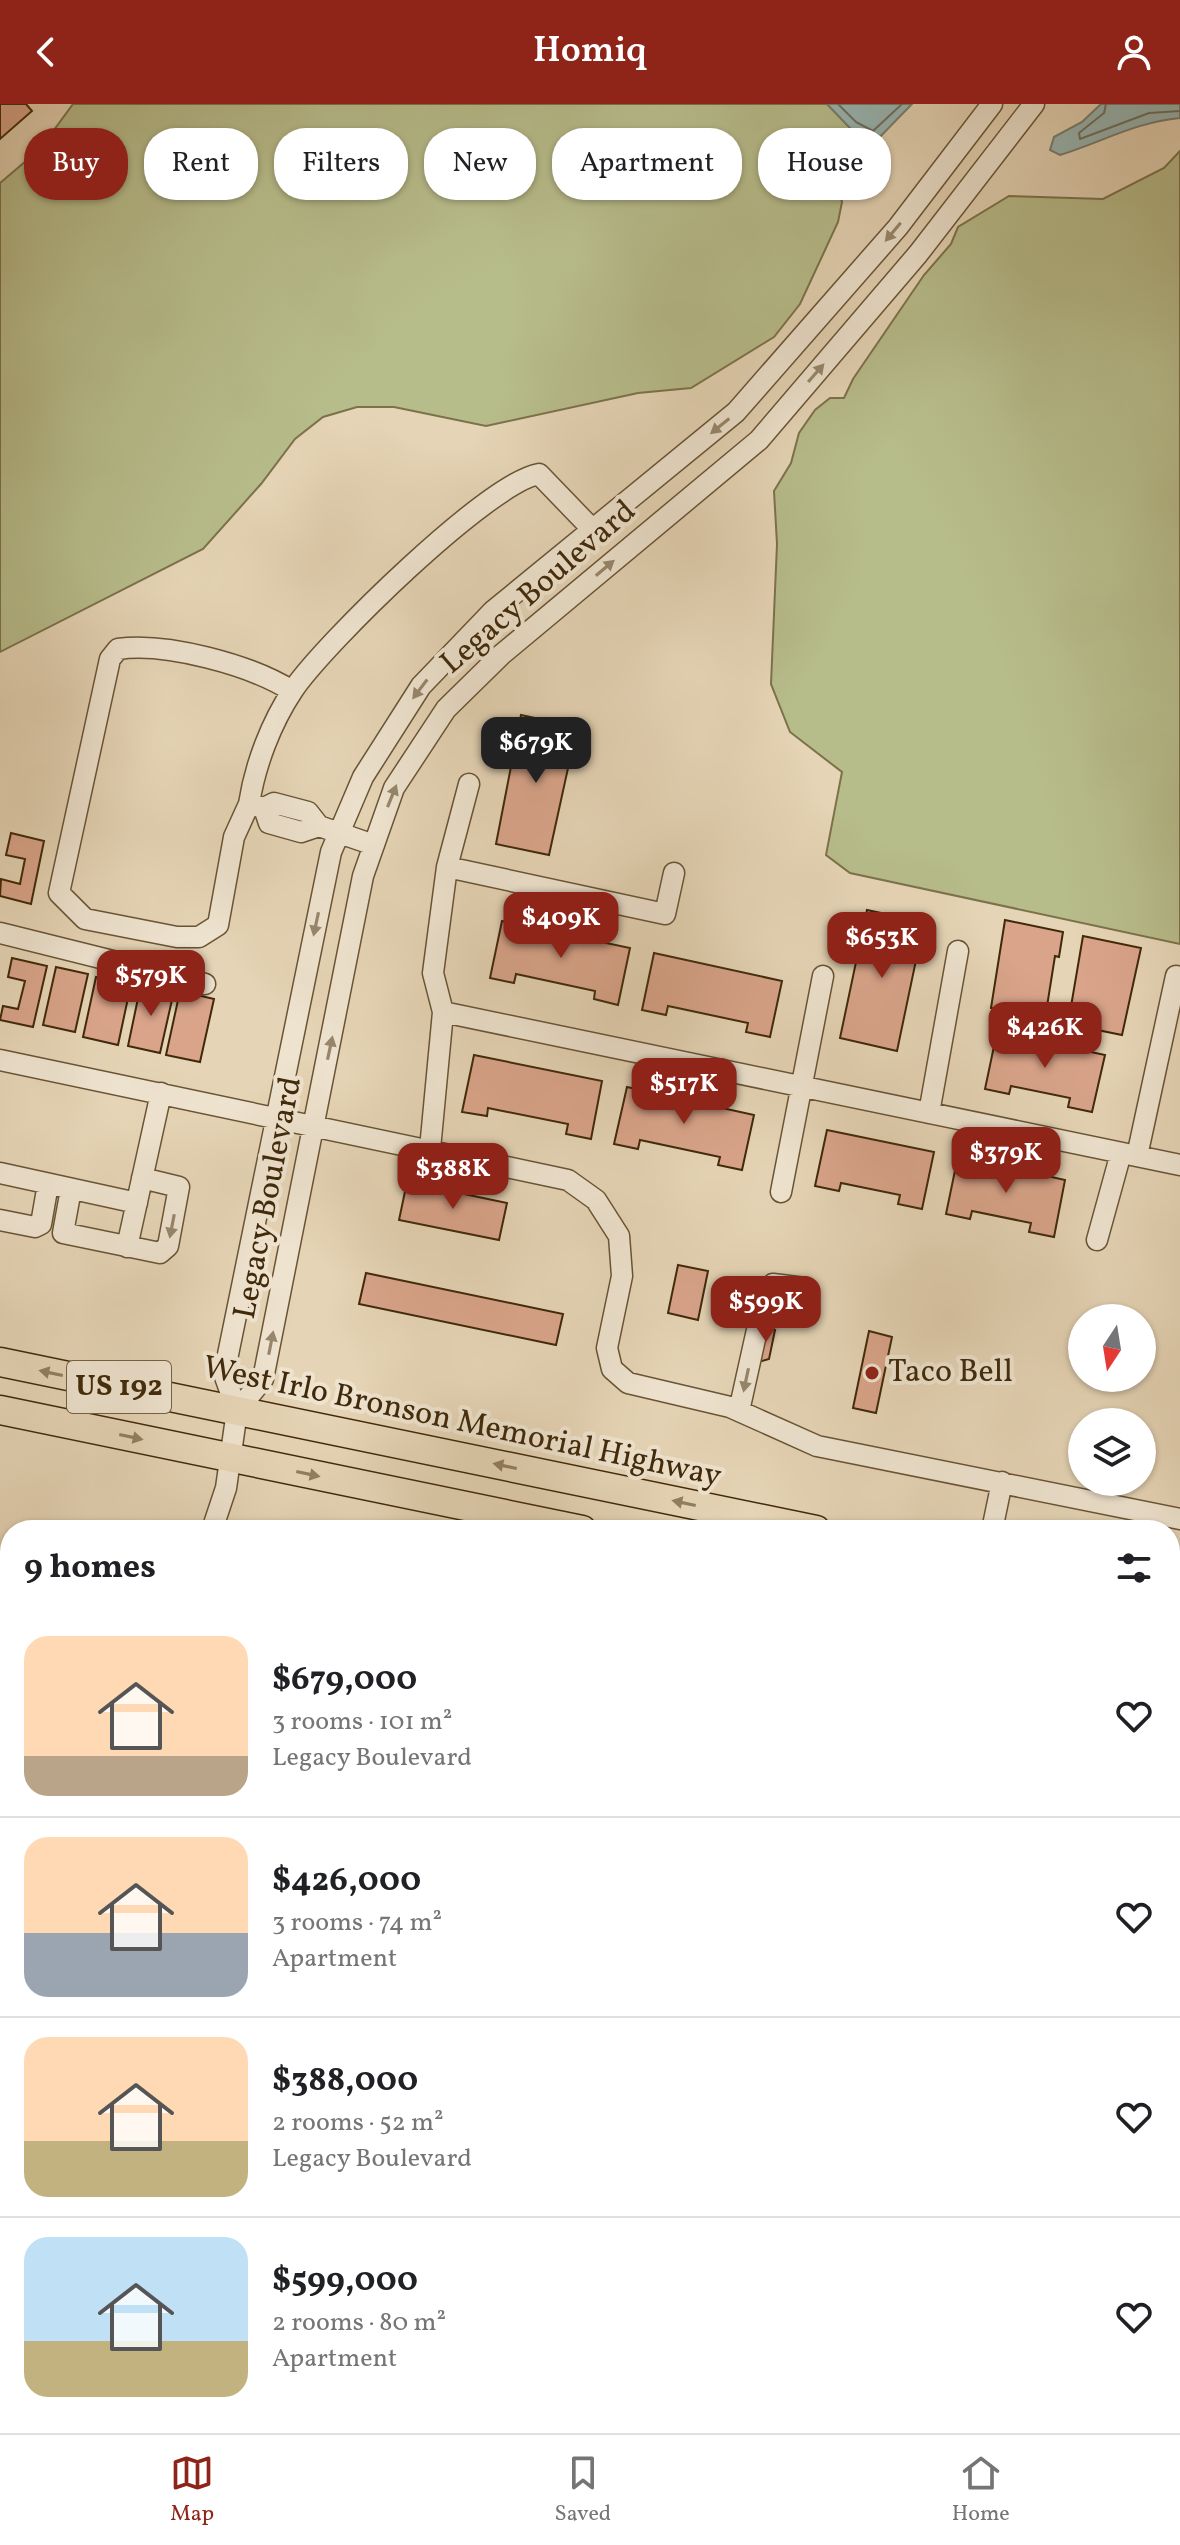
<!DOCTYPE html>
<html lang="en">
<head>
<meta charset="utf-8">
<style>
  body { margin:0; font-family:Vollkorn,serif; background:#f2f2f2; color:#202124; height:100vh; display:flex; flex-direction:column; font-size:30px; white-space:nowrap }
  * { box-sizing:border-box; margin:0 }
  p { font-size:26px; color:#757577 }
  .icon { flex:none; width:44px; height:44px; fill:none; stroke:currentColor; stroke-width:2; stroke-linecap:round; stroke-linejoin:round }
  .map { position:relative; flex:1; overflow:hidden }
  .sheet { position:absolute; left:0px; top:1416px; width:1180px; height:914px; display:flex; flex-direction:column; background:#fff; border-radius:32px 32px 0 0; box-shadow:0 2px 6px #0004 }
  .sheet>* { flex:none }
  .top-card { position:absolute; left:24px; top:24px; width:1132px; height:72px; display:flex; gap:16px }
  .needle { width:52px; rotate:192deg }
  .fabs { position:absolute; left:1068px; top:1200px; display:grid; gap:16px }
  .fabs a { display:grid; place-items:center; width:88px; height:88px; border-radius:50%; background:#fff; box-shadow:0 2px 6px #0004; font-size:40px }
  .price { position:absolute; translate:-50% -68px; padding:0 18px; border-radius:16px; background:#8f2418; color:#fff; font-size:26px; line-height:52px; filter:drop-shadow(0 2px 4px #0008) }
  .price::after { content:''; position:absolute; left:50%; top:48px; width:24px; height:18px; margin-left:-12px; background:inherit; clip-path:polygon(0 0,100% 0,50% 100%) }
  .price.active { background:#222; color:#fff }
  ul { padding:0; list-style:none }
  li { display:flex; align-items:center; gap:24px; height:200px; padding:0 24px }
  li+li { border-top:2px solid #e0e0e0 }
  li span { display:grid; place-items:center; flex:none; width:224px; height:160px; border-radius:24px; color:#555 }
  li>.icon { margin-inline-start:auto }
  span .icon { width:96px; height:96px; fill:#fffc; stroke-width:1 }
  li b { font-size:34px }
  h2 { display:flex; justify-content:space-between; align-items:center; height:96px; padding:0 24px; font-size:34px }
  .tag { padding:0 28px; border-radius:32px; background:#fff; box-shadow:0 2px 6px #0004; font-size:28px; line-height:72px }
  .tag.active { background:#8f2418; color:#fff }
  header { display:flex; justify-content:space-between; align-items:center; height:104px; padding:0 24px; background:#8f2418; color:#fff; font-size:36px; font-weight:600 }
  .tab-bar { display:flex; justify-content:space-around; align-items:center; height:112px; border-top:2px solid #e0e0e0; background:#fff; font-size:22px; color:#757577 }
  .tab-bar a { display:grid; justify-items:center; gap:4px }
  .tab-bar .active { color:#8f2418 }
  .map>svg:first-child { display:block }
  .green { fill:#b7bc8b; stroke:#7c724a; stroke-width:2 }
  .water { fill:#98b7b6; stroke:#757e71; stroke-width:2 }
  .lines { fill:none; stroke-linecap:round; stroke-linejoin:round }
  .shore { stroke:#6c7060; stroke-width:2 }
  .building { fill:#d9a48a; stroke:#40290a; stroke-width:2 }
  .minor-casing { stroke:#695435; stroke-width:23 }
  .major-casing { stroke:#40290a; stroke-width:27 }
  .highway-casing { stroke:#40290a; stroke-width:31 }
  .minor { stroke:#eee3cf; stroke-width:20 }
  .major { stroke:#e5d4b5; stroke-width:24 }
  .highway { stroke:#e5d4b5; stroke-width:28 }
  .oneway { fill:#97866c }
  .oneway2 { fill:#927e60 }
  .poi-dot { fill:#8f2418; stroke:#eee3cf; stroke-width:3 }
  .labels { text-anchor:middle; dominant-baseline:central; stroke-width:8; stroke-linejoin:round; paint-order:stroke }
  .shield { fill:#eee3cf; stroke:#746145; stroke-width:2 }
  .shield-label { font-size:30px; font-weight:bold; fill:#40290a }
  .street-label { font-size:32px; fill:#40290a; stroke:#eee3cf }
  .poi-label { font-size:32px; fill:#40290a; stroke:#eee3cf; text-anchor:start }
</style>
</head>
<body>
<header><svg class="icon" aria-label="back" viewBox="0 0 24 24"><path d="M15 5l-7 7 7 7"/></svg>Homiq<svg class="icon" aria-label="person" viewBox="0 0 24 24"><circle cx="12" cy="8" r="4"/><path d="M4 21q1-7 8-7t8 7"/></svg></header>
<div class="map">
<svg width="1180" height="2329" viewBox="0 0 1180 2329">
  <rect width="100%" height="100%" fill="#e5d4b5"/>
  <filter id="stains"><feTurbulence type="fractalNoise" baseFrequency=".0025" numOctaves="4"/><feColorMatrix values="0 0 0 0 .2 0 0 0 0 .09 0 0 0 0 .02 0 0 0 .5 -.17"/></filter>
  <radialGradient id="worn" r=".72"><stop offset=".6" stop-color="#630" stop-opacity="0"/><stop offset="1" stop-color="#630" stop-opacity=".3"/></radialGradient>
  <!-- green -->
  <path class="green" d="M73 0H827L851 25 868 34 831 55 842 98 838 118 800 200 774 233 691 284 638 289 486 322 394 303H357L323 313 295 335 261 380 203 445 0 548V79L40 45Z
    M1180 47V840L850 769 826 751 842 668 790 628 771 580 777 440 774 387 791 359 799 329 815 306 830 294H844L853 275 924 171 951 140 958 123 1009 92 1103 95 1164 64Z"/>
  <!-- water -->
  <path class="water" d="M827 0H912L875 38 851 25Z
    M1101 0H1180V14C1136 18 1102 38 1060 51L1050 46 1054 33 1082 18Z
    M0 2186 10 2193V2320H115L121 2329H0Z"/>
  <g class="lines">
    <!-- shore -->
    <path class="shore" d="M838 0 856 18 873 27 902 0
      M1106 0 1104 9 1079 29 1080 35 1149 9 1180 7"/>
  </g>
  <!-- building -->
  <path class="building" d="M0 0H26L32 7 0 35Z
    M521 611 577 623 549 751 496 740Z
    M11 729 44 737 31 800 0 792 1 775 20 780 25 755 6 751Z
    M867 806 924 818 897 947 840 934Z
    M1005 816 1063 828 1059 853 1055 852 1045 915 991 904Z
    M502 817 630 844 618 901 594 895 595 887 516 870 514 879 490 874Z
    M1083 832 1141 844 1122 931 1068 920Z
    M654 849 782 877 770 933 746 928 748 919 668 902 666 911 642 906Z
    M12 854 47 862 33 923 0 916 3 902 18 905 25 877 8 873Z
    M56 863 88 870 75 928 43 921Z
    M96 873 131 880 118 941 83 933Z
    M141 880 174 887 160 949 128 942Z
    M180 887 214 895 200 958 166 951Z
    M997 928 1105 951 1092 1008 1068 1003 1070 994 1011 982 1009 990 985 985Z
    M474 951 602 977 591 1035 566 1030 568 1020 488 1004 487 1012 462 1008Z
    M627 983 754 1011 742 1066 718 1061 720 1053 640 1036 638 1045 614 1040Z
    M827 1026 934 1048 922 1105 898 1100 900 1091 841 1079 839 1087 815 1082Z
    M958 1052 1065 1076 1054 1133 1029 1128 1031 1119 972 1107 970 1115 946 1110Z
    M407 1078 507 1099 499 1136 399 1116Z
    M678 1161 708 1167 698 1216 668 1209Z
    M366 1169 563 1210 556 1241 359 1200Z
    M762 1224 775 1226 769 1255 762 1257 758 1255Z
    M869 1227 892 1233 876 1309 853 1304Z
    M10 2092V2138L0 2133V2097L6 2100Z
    M886 2320H934L935 2321 921 2329H886L882 2322Z"/>
  <g class="lines">
    <defs>
      <path id="minor" d="M249 700 234 733 218 821 199 833H177L85 815 59 789 110 555 118 545C166 538 251 561 292 587
        M264 704 249 700C255 661 271 619 293 586 325 539 488 379 539 370L593 426
        M319 722 308 708 274 699 264 704 269 719 301 728 319 722 374 741
        M447 763 665 810 674 769
        M0 829 205 880
        M443 908 1180 1061
        M0 956 568 1076 596 1096 619 1132 622 1172 607 1244 612 1265 628 1279 730 1303 817 1342 1180 1415
        M929 1009 958 847
        M430 1045 443 908 433 869 447 763 469 680
        M1137 1052 1176 872
        M0 1069 137 1099
        M71 1085 63 1129 160 1149 168 1142 179 1083 142 1074
        M781 1088 823 872
        M0 1116 35 1123 41 1120 48 1080
        M1097 1136 1121 1049
        M127 1143 161 989
        M237 1307 263 1275 363 772 394 684 446 605 501 551 759 336 918 150 1034 0
        M739 1307 765 1190 773 1180 805 1184
        M212 1426 226 1384 237 1307 224 1270 331 748 363 673 421 582 493 507 736 308 898 123 992 0
        M992 1426 1002 1378
        M0 1848 10 1829
        M0 1989 10 2003
        M342 2320 356 2329"/>
      <path id="major" d="M1170 2252 1180 2242
        M1101 2329 1109 2320"/>
      <path id="highway" d="M0 1258 816 1426
        M0 1306 582 1426
        M1170 1499 1180 1501
        M1170 1550 1180 1552"/>
    </defs>
    <!-- minor casing -->
    <use href="#minor" class="minor-casing"/>
    <!-- major casing -->
    <use href="#major" class="major-casing"/>
    <!-- highway casing -->
    <use href="#highway" class="highway-casing"/>
    <!-- minor -->
    <use href="#minor" class="minor"/>
    <!-- major -->
    <use href="#major" class="major"/>
    <!-- highway -->
    <use href="#highway" class="highway"/>
  </g>
  <!-- one-way arrows -->
  <defs><path id="oneway-solid" d="M-6-.8H1V-3.2L6.5 0L1 3.2V.8H-6Z" transform="scale(2)"/></defs>
  <g class="oneway">
    <use href="#oneway-solid" transform="translate(893 128) rotate(130)"/>
    <use href="#oneway-solid" transform="translate(816 269) rotate(-49)"/>
    <use href="#oneway-solid" transform="translate(720 322) rotate(141)"/>
    <use href="#oneway-solid" transform="translate(605 464) rotate(-40)"/>
    <use href="#oneway-solid" transform="translate(420 585) rotate(127)"/>
    <use href="#oneway-solid" transform="translate(392 692) rotate(-68)"/>
    <use href="#oneway-solid" transform="translate(316 820) rotate(102)"/>
    <use href="#oneway-solid" transform="translate(330 944) rotate(-78)"/>
    <use href="#oneway-solid" transform="translate(172 1122) rotate(101)"/>
    <use href="#oneway-solid" transform="translate(271 1239) rotate(-79)"/>
    <use href="#oneway-solid" transform="translate(746 1276) rotate(102)"/>
  </g>
  <g class="oneway2">
    <use href="#oneway-solid" transform="translate(51 1269) rotate(-168)"/>
    <use href="#oneway-solid" transform="translate(131 1333) rotate(12)"/>
    <use href="#oneway-solid" transform="translate(505 1362) rotate(-168)"/>
    <use href="#oneway-solid" transform="translate(308 1370) rotate(12)"/>
    <use href="#oneway-solid" transform="translate(684 1399) rotate(-168)"/>
  </g>
  <!-- markers -->
  <circle class="poi-dot" cx="872" cy="1269" r="8"/>
  <g class="labels">
    <!-- shield labels -->
    <rect class="shield" x="67" y="1257" width="104" height="52" rx="6"/>
    <g class="shield-label">
      <text x="119" y="1283">US 192</text>
    </g>
    <!-- street labels -->
    <g class="street-label">
      <text transform="translate(539 484) rotate(-41)">Legacy Boulevard</text>
      <text transform="translate(269 1094) rotate(-79)">Legacy Boulevard</text>
      <text transform="translate(462 1319) rotate(12)">West Irlo Bronson Memorial Highway</text>
    </g>
    <!-- poi labels -->
    <g class="poi-label">
      <text x="888" y="1269">Taco Bell</text>
    </g>
  </g>
  <rect width="100%" height="100%" filter="url(#stains)"/>
  <rect width="100%" height="100%" fill="url(#worn)"/>
</svg>
<div class="fabs">
<a><svg class="needle" viewBox="-14 -14 28 28"><path d="M0-13l5 13h-10z" fill="#e53935"/><path d="M0 13l5-13h-10z" fill="#757577"/></svg></a>
<a><svg class="icon" aria-label="layers" viewBox="0 0 24 24"><path d="M12 4l9 5-9 5-9-5zM3 14l9 5 9-5"/></svg></a>
</div>
<b class="price active" style="left:536px;top:681px">$679K</b>
<b class="price" style="left:561px;top:856px">$409K</b>
<b class="price" style="left:882px;top:876px">$653K</b>
<b class="price" style="left:151px;top:914px">$579K</b>
<b class="price" style="left:1045px;top:966px">$426K</b>
<b class="price" style="left:684px;top:1022px">$517K</b>
<b class="price" style="left:1006px;top:1091px">$379K</b>
<b class="price" style="left:453px;top:1107px">$388K</b>
<b class="price" style="left:766px;top:1240px">$599K</b>
<div class="top-card">
<a class="tag active">Buy</a>
<a class="tag">Rent</a>
<a class="tag">Filters</a>
<a class="tag">New</a>
<a class="tag">Apartment</a>
<a class="tag">House</a>
</div>
<section class="sheet">
<h2>9 homes<svg class="icon" aria-label="filters" viewBox="0 0 24 24"><path d="M4 7h16M4 17h16"/><circle cx="9" cy="7" r="2"/><circle cx="15" cy="17" r="2"/></svg></h2>
<ul>
<li><span style="background:linear-gradient(#ffd9b3 75%,#b9a48a 0)"><svg class="icon" aria-label="home" viewBox="0 0 24 24"><path d="M3 11l9-7 9 7M6 9v11h12V9"/></svg></span><div><b>$679,000</b><p>3 rooms · 101 m²</p><p>Legacy Boulevard</p></div><svg class="icon" aria-label="heart" viewBox="0 0 24 24"><path d="M12 20l-8-8c-3-5 5-10 8-4 3-6 11-1 8 4z"/></svg></li>
<li><span style="background:linear-gradient(#ffd9b3 60%,#9aa5b1 0)"><svg class="icon" aria-label="home" viewBox="0 0 24 24"><path d="M3 11l9-7 9 7M6 9v11h12V9"/></svg></span><div><b>$426,000</b><p>3 rooms · 74 m²</p><p>Apartment</p></div><svg class="icon" aria-label="heart" viewBox="0 0 24 24"><path d="M12 20l-8-8c-3-5 5-10 8-4 3-6 11-1 8 4z"/></svg></li>
<li><span style="background:linear-gradient(#ffd9b3 65%,#c2b280 0)"><svg class="icon" aria-label="home" viewBox="0 0 24 24"><path d="M3 11l9-7 9 7M6 9v11h12V9"/></svg></span><div><b>$388,000</b><p>2 rooms · 52 m²</p><p>Legacy Boulevard</p></div><svg class="icon" aria-label="heart" viewBox="0 0 24 24"><path d="M12 20l-8-8c-3-5 5-10 8-4 3-6 11-1 8 4z"/></svg></li>
<li><span style="background:linear-gradient(#bfe0f5 65%,#c2b280 0)"><svg class="icon" aria-label="home" viewBox="0 0 24 24"><path d="M3 11l9-7 9 7M6 9v11h12V9"/></svg></span><div><b>$599,000</b><p>2 rooms · 80 m²</p><p>Apartment</p></div><svg class="icon" aria-label="heart" viewBox="0 0 24 24"><path d="M12 20l-8-8c-3-5 5-10 8-4 3-6 11-1 8 4z"/></svg></li>
</ul>
</section>
</div>
<nav class="tab-bar">
<a class="active"><svg class="icon" aria-label="map" viewBox="0 0 24 24"><path d="M3 6l6-2 6 2 6-2v14l-6 2-6-2-6 2zM9 4v14M15 6v14"/></svg>Map</a>
<a><svg class="icon" aria-label="saved" viewBox="0 0 24 24"><path d="M7 4h10v16l-5-4-5 4z"/></svg>Saved</a>
<a><svg class="icon" aria-label="home" viewBox="0 0 24 24"><path d="M3 11l9-7 9 7M6 9v11h12V9"/></svg>Home</a>
</nav>
</body>
</html>
